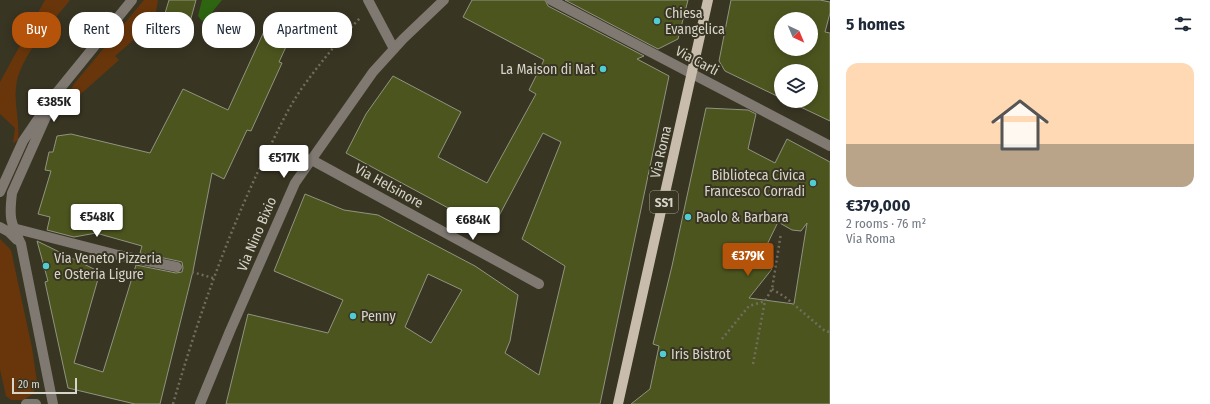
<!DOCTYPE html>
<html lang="en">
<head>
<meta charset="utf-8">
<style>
  body { margin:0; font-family:"Fira Sans Condensed",sans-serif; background:#f6f6f7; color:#1f2937; height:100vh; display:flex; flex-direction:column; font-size:15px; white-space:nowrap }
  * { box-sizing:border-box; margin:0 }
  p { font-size:13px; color:#747a83 }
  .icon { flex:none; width:22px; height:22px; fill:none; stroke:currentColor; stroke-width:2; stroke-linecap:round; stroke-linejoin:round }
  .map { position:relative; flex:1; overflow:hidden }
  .side { display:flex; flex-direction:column; background:#fff; width:380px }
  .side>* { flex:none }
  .top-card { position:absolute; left:12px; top:12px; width:380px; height:36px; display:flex; gap:8px }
  .needle { width:26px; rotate:136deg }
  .tools { position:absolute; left:774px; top:12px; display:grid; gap:8px }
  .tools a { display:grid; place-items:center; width:44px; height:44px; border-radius:50%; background:#fff; box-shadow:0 2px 10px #0003; font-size:20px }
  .scale { position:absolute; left:12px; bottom:10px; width:65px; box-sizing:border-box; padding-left:4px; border:2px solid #d7d4ca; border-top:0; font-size:11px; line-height:14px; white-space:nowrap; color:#d7d4ca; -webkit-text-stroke:3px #393523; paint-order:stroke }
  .price { position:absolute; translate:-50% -34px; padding:0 9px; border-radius:4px; background:#fff; color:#222; font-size:13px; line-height:26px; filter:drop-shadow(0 1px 2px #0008) }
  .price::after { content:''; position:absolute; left:50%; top:24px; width:12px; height:9px; margin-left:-6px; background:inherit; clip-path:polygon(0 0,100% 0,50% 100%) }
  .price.on { background:#b45309; color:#fff }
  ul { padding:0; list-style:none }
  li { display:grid; align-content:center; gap:8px; height:212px; padding:0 16px }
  li span { display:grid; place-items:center; height:124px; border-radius:12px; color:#555 }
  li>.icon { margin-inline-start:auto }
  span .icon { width:72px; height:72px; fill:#fffc; stroke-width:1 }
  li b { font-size:17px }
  h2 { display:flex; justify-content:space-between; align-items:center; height:48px; padding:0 16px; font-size:17px }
  .tag { padding:0 14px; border-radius:16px; background:#fff; box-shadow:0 2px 10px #0003; font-size:14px; line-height:36px }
  .tag.on { background:#b45309; color:#fff }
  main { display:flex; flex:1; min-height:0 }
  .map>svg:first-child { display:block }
  .green { fill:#69360b }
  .water { fill:#2d6511 }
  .building { fill:#4d551f; stroke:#909480; fill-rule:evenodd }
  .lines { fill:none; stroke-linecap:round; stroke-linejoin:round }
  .path { stroke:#716d5e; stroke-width:2.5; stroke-dasharray:2 3; stroke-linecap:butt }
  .minor { stroke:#7f7972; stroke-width:10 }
  .major { stroke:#c8bdad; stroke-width:10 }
  .poi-dot { fill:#51ccd3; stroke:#393523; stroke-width:1.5 }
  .labels { text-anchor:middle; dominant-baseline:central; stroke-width:4; stroke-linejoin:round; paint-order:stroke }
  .shield { fill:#393523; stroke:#a8a498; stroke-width:1 }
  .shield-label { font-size:13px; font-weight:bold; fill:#d7d4ca }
  .poi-label { font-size:14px; fill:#d7d4ca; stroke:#393523; text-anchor:start }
  .street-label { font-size:14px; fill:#d7d4ca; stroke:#393523 }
</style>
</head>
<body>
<main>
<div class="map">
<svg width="830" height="404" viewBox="0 0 830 404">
  <rect width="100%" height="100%" fill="#393523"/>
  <!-- green -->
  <path class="green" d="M45 0H70C52 23 18 58 16 88 14 105 20 122 18 140L13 143 15 128 0 114V82Z
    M144 0H158L154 22 115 56 119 60 75 99 68 94 74 84Z
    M0 239 11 250 32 348 37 382 33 394 23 400H11L6 396 0 369Z"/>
  <!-- water -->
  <path class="water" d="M202 0H222L213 11 210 20 202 21 198 16Z"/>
  <!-- building -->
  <path class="building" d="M169 0H196L187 33 163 20Z
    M472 0H545L548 6 644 56 637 59 669 76 600 404H226L248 314 328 333 343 300 274 271 305 194 344 210 378 215 475 266 518 295 510 341 505 353 539 375 565 266 522 239 561 142 543 133 491 231 346 153 366 114 393 76 461 112 438 157 487 183 536 94 529 90 544 60 463 17ZM428 274 462 290 431 343 405 327Z
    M565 0H688L678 39 658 49Z
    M731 0H820L830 2V13L825 32 830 33V121L788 101H811V71H781V98L725 71 719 61ZM781 19H811V49H781Z
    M271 16 295 27 279 62 282 63 251 131 247 130 224 179 212 173 193 271 160 404H135L68 388 45 282 48 281 37 241 100 272 74 363 103 372 136 265 176 273 182 272 183 268 182 262 178 261 140 253 142 246 96 233 74 237 47 230 50 217 38 214 51 171 45 170 49 152H53L57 136 71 134 150 153 183 89 228 110Z
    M706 108 748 110 756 114 748 149 775 163 787 139 830 162V404H631L650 389 659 346 653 344 672 266ZM778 222 792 230 801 231 807 223 794 304 749 298 772 269 762 255Z"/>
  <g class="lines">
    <!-- path -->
    <path class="path" d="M192 272 213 278
      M772 289 785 297 825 331 830 332
      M722 339 749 306 765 301 772 289 781 233
      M753 364 765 301
      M173 404C197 321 225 241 262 163 275 137 286 111 302 88 320 63 339 40 360 18"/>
    <!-- minor -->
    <path class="minor" d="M368 0 394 49
      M551 0 830 146
      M54 96 132 0
      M310 159 539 284
      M0 192 23 141 40 116
      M0 227 9 232 17 240
      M13 228 118 255 177 267
      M26 404H36
      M53 404 21 244C10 221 9 218 12 193L57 92
      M200 404 230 331 295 183 373 72 403 39 444 0"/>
    <!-- major -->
    <path class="major" d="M618 404 708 0"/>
  </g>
  <!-- markers -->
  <g class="poi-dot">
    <circle cx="657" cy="21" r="4"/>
    <circle cx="603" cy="69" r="4"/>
    <circle cx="813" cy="183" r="4"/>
    <circle cx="688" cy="217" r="4"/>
    <circle cx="46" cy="266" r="4"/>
    <circle cx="353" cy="316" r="4"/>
    <circle cx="663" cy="354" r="4"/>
  </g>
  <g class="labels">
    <!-- shield labels -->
    <rect class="shield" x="650" y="191" width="28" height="22" rx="3"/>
    <g class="shield-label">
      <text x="664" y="202">SS1</text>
    </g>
    <!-- poi labels -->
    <g class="poi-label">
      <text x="665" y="13">Chiesa<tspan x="665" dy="16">Evangelica</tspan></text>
      <text x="595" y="69" text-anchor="end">La Maison di Nat</text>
      <text x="805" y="175" text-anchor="end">Biblioteca Civica<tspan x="805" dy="16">Francesco Corradi</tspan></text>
      <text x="696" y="217">Paolo &amp; Barbara</text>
      <text x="54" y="258">Via Veneto Pizzeria<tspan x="54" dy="16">e Osteria Ligure</tspan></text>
      <text x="361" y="316">Penny</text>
      <text x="671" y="354">Iris Bistrot</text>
    </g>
    <!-- street labels -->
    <g class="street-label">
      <text transform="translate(697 61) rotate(28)">Via Carli</text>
      <text transform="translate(661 152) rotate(-77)">Via Roma</text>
      <text transform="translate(389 186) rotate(29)">Via Helsinore</text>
      <text transform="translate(257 234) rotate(-67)">Via Nino Bixio</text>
    </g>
  </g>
</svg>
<div class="tools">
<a><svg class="needle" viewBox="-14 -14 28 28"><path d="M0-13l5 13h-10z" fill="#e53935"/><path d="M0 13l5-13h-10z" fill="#747a83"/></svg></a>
<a><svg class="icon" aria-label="layers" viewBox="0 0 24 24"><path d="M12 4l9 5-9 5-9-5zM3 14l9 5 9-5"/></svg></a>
</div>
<div class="scale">20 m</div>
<b class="price" style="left:54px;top:123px">€385K</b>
<b class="price" style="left:284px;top:179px">€517K</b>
<b class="price" style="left:97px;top:238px">€548K</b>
<b class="price" style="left:473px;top:241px">€684K</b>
<b class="price on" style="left:748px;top:277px">€379K</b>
<div class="top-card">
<a class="tag on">Buy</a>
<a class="tag">Rent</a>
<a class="tag">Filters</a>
<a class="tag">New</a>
<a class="tag">Apartment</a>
</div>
</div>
<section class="side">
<h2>5 homes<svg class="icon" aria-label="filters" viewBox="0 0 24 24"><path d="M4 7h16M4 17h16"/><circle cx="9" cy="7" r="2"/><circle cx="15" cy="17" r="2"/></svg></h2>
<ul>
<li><span style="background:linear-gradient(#ffd9b3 65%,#b9a48a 0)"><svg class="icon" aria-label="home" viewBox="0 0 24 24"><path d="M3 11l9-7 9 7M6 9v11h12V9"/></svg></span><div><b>€379,000</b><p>2 rooms · 76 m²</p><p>Via Roma</p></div></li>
</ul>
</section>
</main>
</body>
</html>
